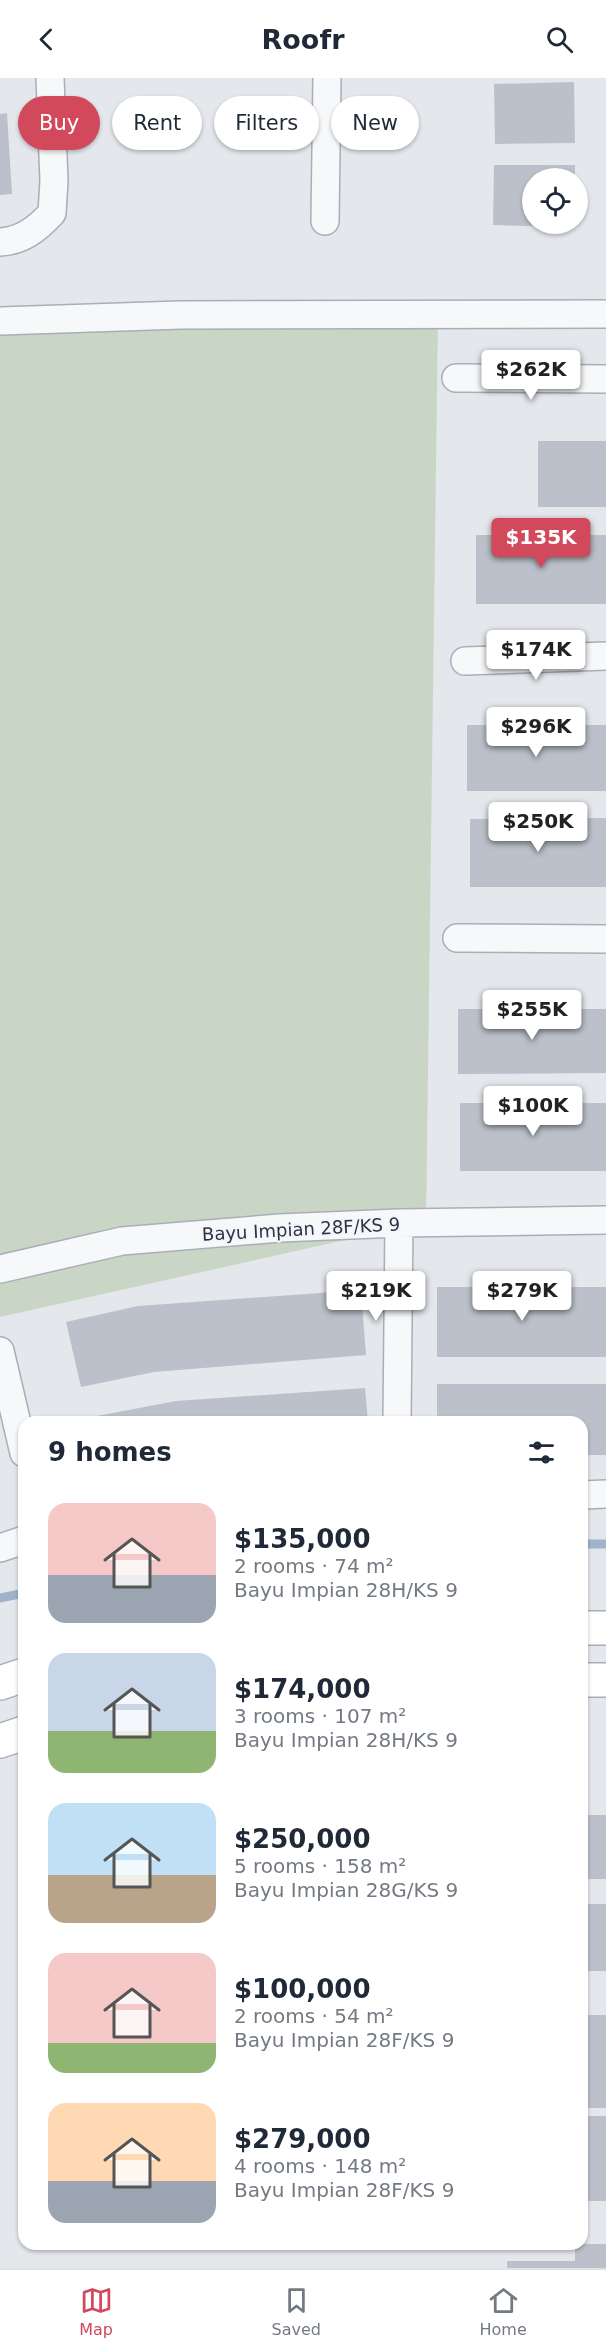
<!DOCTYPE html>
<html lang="en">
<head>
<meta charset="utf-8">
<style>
  body { margin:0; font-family:"DejaVu Sans",sans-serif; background:#f2f2f3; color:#1f2937; height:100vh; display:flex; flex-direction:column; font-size:22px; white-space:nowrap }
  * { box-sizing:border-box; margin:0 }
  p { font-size:20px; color:#747a83 }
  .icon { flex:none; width:33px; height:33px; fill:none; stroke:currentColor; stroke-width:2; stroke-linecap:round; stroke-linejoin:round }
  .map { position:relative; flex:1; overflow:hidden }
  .side { position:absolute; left:18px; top:1338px; width:570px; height:834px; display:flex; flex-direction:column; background:#fff; border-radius:18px; box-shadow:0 2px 4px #0004 }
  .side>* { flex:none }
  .hud { position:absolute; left:18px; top:18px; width:570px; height:54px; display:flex; gap:12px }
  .tools { position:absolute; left:522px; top:90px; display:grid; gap:12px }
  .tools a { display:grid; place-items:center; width:66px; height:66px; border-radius:50%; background:#fff; box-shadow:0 2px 4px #0004; font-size:30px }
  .price { position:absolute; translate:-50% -51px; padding:0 14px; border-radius:6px; background:#fff; color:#222; font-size:20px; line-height:39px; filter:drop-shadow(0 2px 3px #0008) }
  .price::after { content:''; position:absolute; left:50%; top:36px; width:18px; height:14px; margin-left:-9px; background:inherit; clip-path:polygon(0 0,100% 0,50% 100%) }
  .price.active { background:#d1495b; color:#fff }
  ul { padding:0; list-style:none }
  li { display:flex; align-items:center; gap:18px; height:150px; padding:0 30px }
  li span { display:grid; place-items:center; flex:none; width:168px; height:120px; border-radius:18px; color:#555 }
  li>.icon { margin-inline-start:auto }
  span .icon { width:72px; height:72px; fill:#fffc; stroke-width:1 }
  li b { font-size:26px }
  h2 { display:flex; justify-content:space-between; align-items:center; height:72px; padding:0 30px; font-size:26px }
  .tag { padding:0 21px; border-radius:27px; background:#fff; box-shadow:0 2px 4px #0004; font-size:21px; line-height:54px }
  .tag.active { background:#d1495b; color:#fff }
  header { display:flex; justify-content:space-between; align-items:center; height:78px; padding:0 30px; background:#fff; font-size:27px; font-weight:800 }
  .tabs { display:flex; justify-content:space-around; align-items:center; height:84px; border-top:2px solid #e0e1e3; background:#fff; font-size:16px; color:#747a83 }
  .tabs a { display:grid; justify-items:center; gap:3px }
  .tabs .active { color:#d1495b }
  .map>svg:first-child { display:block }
  .green { fill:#c9d6c5 }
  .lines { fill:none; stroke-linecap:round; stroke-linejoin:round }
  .stream { stroke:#9fb4cc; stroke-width:9 }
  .building { fill:#bbc0ca }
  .street-casing { stroke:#a9aeb7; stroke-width:30 }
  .secondary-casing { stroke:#a9aeb7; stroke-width:36 }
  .street { stroke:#f7f8fa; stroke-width:27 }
  .secondary { stroke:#fff; stroke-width:33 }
  .labels { text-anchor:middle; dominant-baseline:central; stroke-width:4.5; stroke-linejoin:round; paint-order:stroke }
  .street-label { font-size:18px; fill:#2b3445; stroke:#f4f6f9 }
</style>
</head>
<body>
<header><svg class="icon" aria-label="back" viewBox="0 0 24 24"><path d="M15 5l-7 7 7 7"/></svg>Roofr<svg class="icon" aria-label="search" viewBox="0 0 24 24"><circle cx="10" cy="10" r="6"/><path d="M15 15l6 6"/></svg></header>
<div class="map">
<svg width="606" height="2190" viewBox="0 0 606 2190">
  <rect width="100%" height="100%" fill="#e4e7ec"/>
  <!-- green -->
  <path class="green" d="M438 236 426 1144 0 1239V251Z"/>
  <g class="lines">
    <!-- stream -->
    <path class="stream" d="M582 1466H606
      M0 1520 24 1515"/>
  </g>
  <!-- building -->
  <path class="building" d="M574 4 575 65 495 66 494 6Z
    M7 35 12 116 0 117V36Z
    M494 87H575V100H532V148L493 147Z
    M538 363H606V429H538Z
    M476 457H606V526H476Z
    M467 647H606V713H467Z
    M606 740V809H470V741Z
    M458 931H606V995L458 996Z
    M460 1025H606V1093H460Z
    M437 1209H606V1279H437Z
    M361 1212 366 1277 154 1294 81 1309 66 1244 138 1228Z
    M437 1306H606V1377H582V1344H437Z
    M365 1310 368 1344H99L97 1338 176 1323Z
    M582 1737H606V1801H582Z
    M582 1826H606V1893H582Z
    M582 1937H606V2030H582Z
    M582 2038H606V2123H582Z
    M575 2166H606V2190H507V2183H575Z"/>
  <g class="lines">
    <defs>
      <path id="street" d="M325 143 327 0
        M0 164C22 163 37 151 52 135L54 103 50 0
        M0 243 180 237 606 236
        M456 300 606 301
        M465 583 606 578
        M457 860 606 861
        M0 1191 122 1163 280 1150 399 1145 606 1142
        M0 1273 24 1375
        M397 1344 399 1145
        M582 1417 606 1416
        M0 1470 24 1462"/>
      <path id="secondary" d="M582 1550H606
        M582 1602H606
        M0 1605 24 1597
        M0 1663 24 1655"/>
    </defs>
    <!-- street casing -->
    <use href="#street" class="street-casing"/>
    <!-- secondary casing -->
    <use href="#secondary" class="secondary-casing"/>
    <!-- street -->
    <use href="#street" class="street"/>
    <!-- secondary -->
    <use href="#secondary" class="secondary"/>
  </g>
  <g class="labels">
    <!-- street labels -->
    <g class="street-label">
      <text transform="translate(301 1151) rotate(-3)">Bayu Impian 28F/KS 9</text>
    </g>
  </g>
</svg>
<div class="tools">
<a><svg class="icon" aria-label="locate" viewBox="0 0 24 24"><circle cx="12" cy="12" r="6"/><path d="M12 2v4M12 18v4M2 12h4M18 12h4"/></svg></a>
</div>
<b class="price" style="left:531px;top:323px">$262K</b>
<b class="price active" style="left:541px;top:491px">$135K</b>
<b class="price" style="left:536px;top:603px">$174K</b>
<b class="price" style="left:536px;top:680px">$296K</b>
<b class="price" style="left:538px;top:775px">$250K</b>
<b class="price" style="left:532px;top:963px">$255K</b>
<b class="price" style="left:533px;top:1059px">$100K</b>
<b class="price" style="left:376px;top:1244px">$219K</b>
<b class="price" style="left:522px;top:1244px">$279K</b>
<div class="hud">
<a class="tag active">Buy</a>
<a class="tag">Rent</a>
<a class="tag">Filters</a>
<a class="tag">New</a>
</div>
<section class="side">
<h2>9 homes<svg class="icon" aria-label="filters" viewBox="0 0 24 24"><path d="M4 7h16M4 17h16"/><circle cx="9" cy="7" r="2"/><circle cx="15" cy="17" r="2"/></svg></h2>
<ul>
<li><span style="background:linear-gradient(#f6c9c9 60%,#9aa5b1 0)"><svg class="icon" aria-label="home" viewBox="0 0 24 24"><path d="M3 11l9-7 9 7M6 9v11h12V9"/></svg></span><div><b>$135,000</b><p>2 rooms · 74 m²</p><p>Bayu Impian 28H/KS 9</p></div></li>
<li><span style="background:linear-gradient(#c9d6e8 65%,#8fb573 0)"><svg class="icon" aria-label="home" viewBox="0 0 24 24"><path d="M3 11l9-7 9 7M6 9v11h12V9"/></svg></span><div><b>$174,000</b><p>3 rooms · 107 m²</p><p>Bayu Impian 28H/KS 9</p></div></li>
<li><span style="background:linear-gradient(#bfe0f5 60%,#b9a48a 0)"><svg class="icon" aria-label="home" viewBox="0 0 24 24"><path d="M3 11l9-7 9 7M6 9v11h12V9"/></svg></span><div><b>$250,000</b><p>5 rooms · 158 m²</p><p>Bayu Impian 28G/KS 9</p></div></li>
<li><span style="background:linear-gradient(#f6c9c9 75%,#8fb573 0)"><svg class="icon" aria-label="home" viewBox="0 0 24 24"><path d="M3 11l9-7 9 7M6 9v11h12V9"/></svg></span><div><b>$100,000</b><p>2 rooms · 54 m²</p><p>Bayu Impian 28F/KS 9</p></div></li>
<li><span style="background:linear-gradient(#ffd9b3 65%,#9aa5b1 0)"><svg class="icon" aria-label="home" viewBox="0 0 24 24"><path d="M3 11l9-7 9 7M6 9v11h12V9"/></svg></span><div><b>$279,000</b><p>4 rooms · 148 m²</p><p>Bayu Impian 28F/KS 9</p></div></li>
</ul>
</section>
</div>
<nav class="tabs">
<a class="active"><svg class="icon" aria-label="map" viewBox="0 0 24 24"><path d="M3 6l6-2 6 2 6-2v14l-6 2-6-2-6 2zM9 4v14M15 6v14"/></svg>Map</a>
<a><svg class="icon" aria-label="saved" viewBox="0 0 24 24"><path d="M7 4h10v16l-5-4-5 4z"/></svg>Saved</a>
<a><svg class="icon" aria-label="home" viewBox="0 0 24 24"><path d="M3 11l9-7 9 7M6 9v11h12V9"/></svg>Home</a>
</nav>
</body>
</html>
